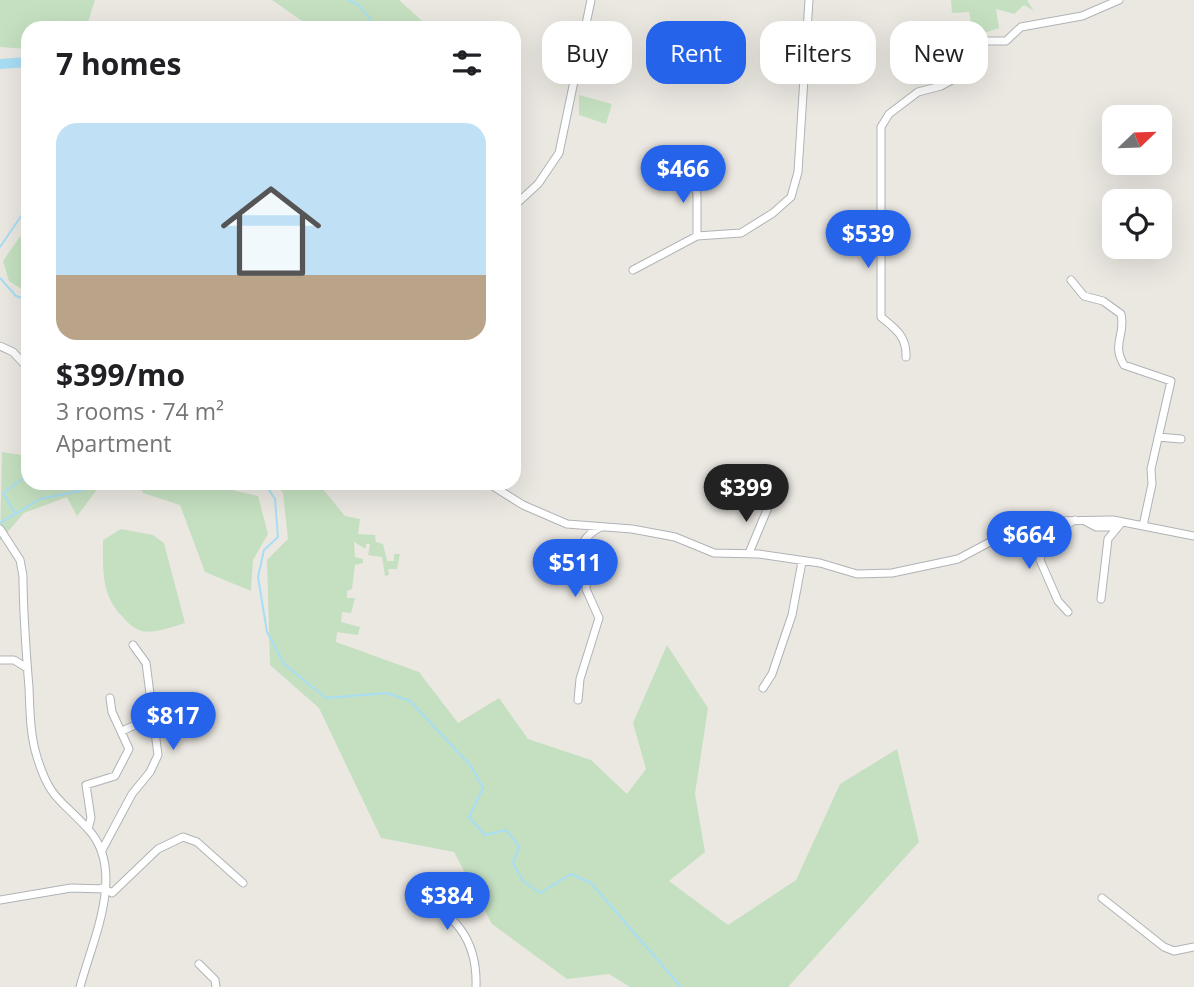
<!DOCTYPE html>
<html lang="en">
<head>
<meta charset="utf-8">
<style>
  body { margin:0; font-family:"Open Sans",sans-serif; background:#f6f6f6; color:#202124; height:100vh; display:flex; flex-direction:column; font-size:26px; white-space:nowrap }
  * { box-sizing:border-box; margin:0 }
  p { font-size:23px; color:#757577 }
  .icon { flex:none; width:38px; height:38px; fill:none; stroke:currentColor; stroke-width:2; stroke-linecap:round; stroke-linejoin:round }
  .map { position:relative; flex:1; overflow:hidden }
  .side { position:absolute; left:21px; top:21px; width:500px; height:469px; display:flex; flex-direction:column; background:#fff; border-radius:21px; box-shadow:0 7px 28px #0002 }
  .side>* { flex:none }
  .banner { position:absolute; left:542px; top:21px; width:546px; height:63px; display:flex; gap:14px }
  .needle { width:46px; rotate:67deg }
  .fabs { position:absolute; left:1102px; top:105px; display:grid; gap:14px }
  .fabs a { display:grid; place-items:center; width:70px; height:70px; border-radius:14px; background:#fff; box-shadow:0 7px 28px #0002; font-size:35px }
  .price { position:absolute; translate:-50% -60px; padding:0 16px; border-radius:24px; background:#2563eb; color:#fff; font-size:23px; line-height:46px; filter:drop-shadow(0 2px 4px #0008) }
  .price::after { content:''; position:absolute; left:50%; top:42px; width:21px; height:16px; margin-left:-10px; background:inherit; clip-path:polygon(0 0,100% 0,50% 100%) }
  .price.selected { background:#222; color:#fff }
  ul { padding:0; list-style:none }
  li { display:grid; align-content:center; gap:14px; height:371px; padding:0 35px }
  li span { display:grid; place-items:center; height:217px; border-radius:21px; color:#555 }
  li>.icon { margin-inline-start:auto }
  span .icon { width:126px; height:126px; fill:#fffc; stroke-width:1 }
  li b { font-size:30px }
  h2 { display:flex; justify-content:space-between; align-items:center; height:84px; padding:0 35px; font-size:30px }
  .tag { padding:0 24px; border-radius:21px; background:#fff; box-shadow:0 7px 28px #0002; font-size:24px; line-height:63px }
  .tag.selected { background:#2563eb; color:#fff }
  .map>svg:first-child { display:block }
  .green { fill:#c5e0c1 }
  .lines { fill:none; stroke-linecap:round; stroke-linejoin:round }
  .stream { stroke:#a8def5; stroke-width:2 }
  .river { stroke:#a8def5; stroke-width:10 }
  .minor-casing { stroke:#afb3b6; stroke-width:9 }
  .minor { stroke:#fff; stroke-width:7 }
</style>
</head>
<body>
<div class="map">
<svg width="1194" height="987" viewBox="0 0 1194 987">
  <rect width="100%" height="100%" fill="#ebe8e2"/>
  <!-- green -->
  <path class="green" d="M0 0H95L86 28H28V49L0 47Z
    M272 0H399L430 28H312Z
    M951 0H1027L1034 11 1024 5 1014 14 996 9 999 28 987 32 972 28 969 12 952 13Z
    M579 95 612 104 606 124 579 115Z
    M28 225V293L9 281 3 261Z
    M2 452 28 456V483H102L77 516 67 497 24 513 0 541Z
    M137 483H227L236 491 258 496 268 534 253 560 251 591 205 572 180 505 143 493Z
    M275 483H318L345 516 360 519 358 534 375 535 376 542 383 544 387 561H394V554H400L397 569H388L389 575 385 576 382 557 368 555 370 544H366V549L354 542 355 557 363 559V563L355 565 352 589 347 591V598H355L351 613 342 612 341 622 360 627 358 635 337 632 336 642 419 672 458 723 499 698 528 739 591 760 627 794 646 769 633 723 667 645 708 708 695 794 705 852 669 881 728 925 796 880 840 784 897 749 919 842 788 987H630L609 974 567 979 492 924 454 852 381 838 319 708 270 665 267 560 288 539 283 493Z
    M121 529 153 535 164 543 185 623C172 627 154 634 142 631 131 628 127 621 120 614 101 593 103 568 103 540Z"/>
  <g class="lines">
    <!-- stream -->
    <path class="stream" d="M349 0 359 5 377 28
      M0 247 28 206
      M0 278 16 296 28 300
      M249 483 267 487 275 499 278 537 264 550 258 577 267 632 284 664 326 698 387 693 410 701 471 766 483 788 469 817 485 835 506 830 519 846 513 863 523 881 540 893 571 874 591 883 681 987
      M15 513 3 493 28 475
      M0 523 40 499 84 490 90 483"/>
    <!-- river -->
    <path class="river" d="M0 64 28 62"/>
    <defs>
      <path id="minor" d="M693 172 697 195V236
        M514 206 538 184 559 153 591 0
        M633 270 697 236 741 233 773 213 791 197 798 172 809 0
        M1071 280 1084 296 1103 301 1121 314C1126 336 1111 343 1124 365L1171 381 1151 469 1152 484 1143 526
        M0 346 13 352 28 368
        M906 357C907 337 896 329 881 317V127L889 114 918 92 941 86 959 76 963 55 986 41H1006L1021 27 1082 16 1119 0
        M1158 437 1181 439
        M488 483 523 505 567 524 632 529 675 537 714 553 759 554 820 563 857 574 892 573 958 559 990 542 1051 521 1113 520 1194 536
        M1085 521 1096 527H1116
        M1041 526 1060 529 1075 520
        M0 529 20 560 23 576C23 613 26 651 29 688 30 711 30 735 37 757 50 800 61 799 88 829 127 871 92 941 80 987
        M1060 529C1054 537 1041 550 1040 560L1058 601 1068 612
        M749 553 769 505
        M1101 599 1108 539 1122 522
        M0 660H14L27 668
        M763 688 772 674 792 615 802 562
        M578 700 580 679 599 618 586 589 587 573 578 568C577 549 584 535 601 527
        M122 731 155 716
        M88 829 91 818 86 785 115 776 129 749 112 712 110 698
        M102 850 132 794 150 772 158 755 146 663 133 645
        M411 886C450 915 478 933 476 987
        M1102 898 1164 947 1174 951 1194 947
        M0 900 71 888 105 889 102 888 105 889 112 893 158 849 183 837 197 842 243 883
        M199 964 215 980 216 987"/>
    </defs>
    <!-- minor casing -->
    <use href="#minor" class="minor-casing"/>
    <!-- minor -->
    <use href="#minor" class="minor"/>
  </g>
</svg>
<div class="fabs">
<a><svg class="needle" viewBox="-14 -14 28 28"><path d="M0-13l5 13h-10z" fill="#e53935"/><path d="M0 13l5-13h-10z" fill="#757577"/></svg></a>
<a><svg class="icon" aria-label="locate" viewBox="0 0 24 24"><circle cx="12" cy="12" r="6"/><path d="M12 2v4M12 18v4M2 12h4M18 12h4"/></svg></a>
</div>
<b class="price" style="left:683px;top:205px">$466</b>
<b class="price" style="left:868px;top:270px">$539</b>
<b class="price selected" style="left:746px;top:524px">$399</b>
<b class="price" style="left:1029px;top:571px">$664</b>
<b class="price" style="left:575px;top:599px">$511</b>
<b class="price" style="left:173px;top:752px">$817</b>
<b class="price" style="left:447px;top:932px">$384</b>
<div class="banner">
<a class="tag">Buy</a>
<a class="tag selected">Rent</a>
<a class="tag">Filters</a>
<a class="tag">New</a>
</div>
<section class="side">
<h2>7 homes<svg class="icon" aria-label="filters" viewBox="0 0 24 24"><path d="M4 7h16M4 17h16"/><circle cx="9" cy="7" r="2"/><circle cx="15" cy="17" r="2"/></svg></h2>
<ul>
<li><span style="background:linear-gradient(#bfe0f5 70%,#b9a48a 0)"><svg class="icon" aria-label="home" viewBox="0 0 24 24"><path d="M3 11l9-7 9 7M6 9v11h12V9"/></svg></span><div><b>$399/mo</b><p>3 rooms · 74 m²</p><p>Apartment</p></div></li>
</ul>
</section>
</div>
</body>
</html>
